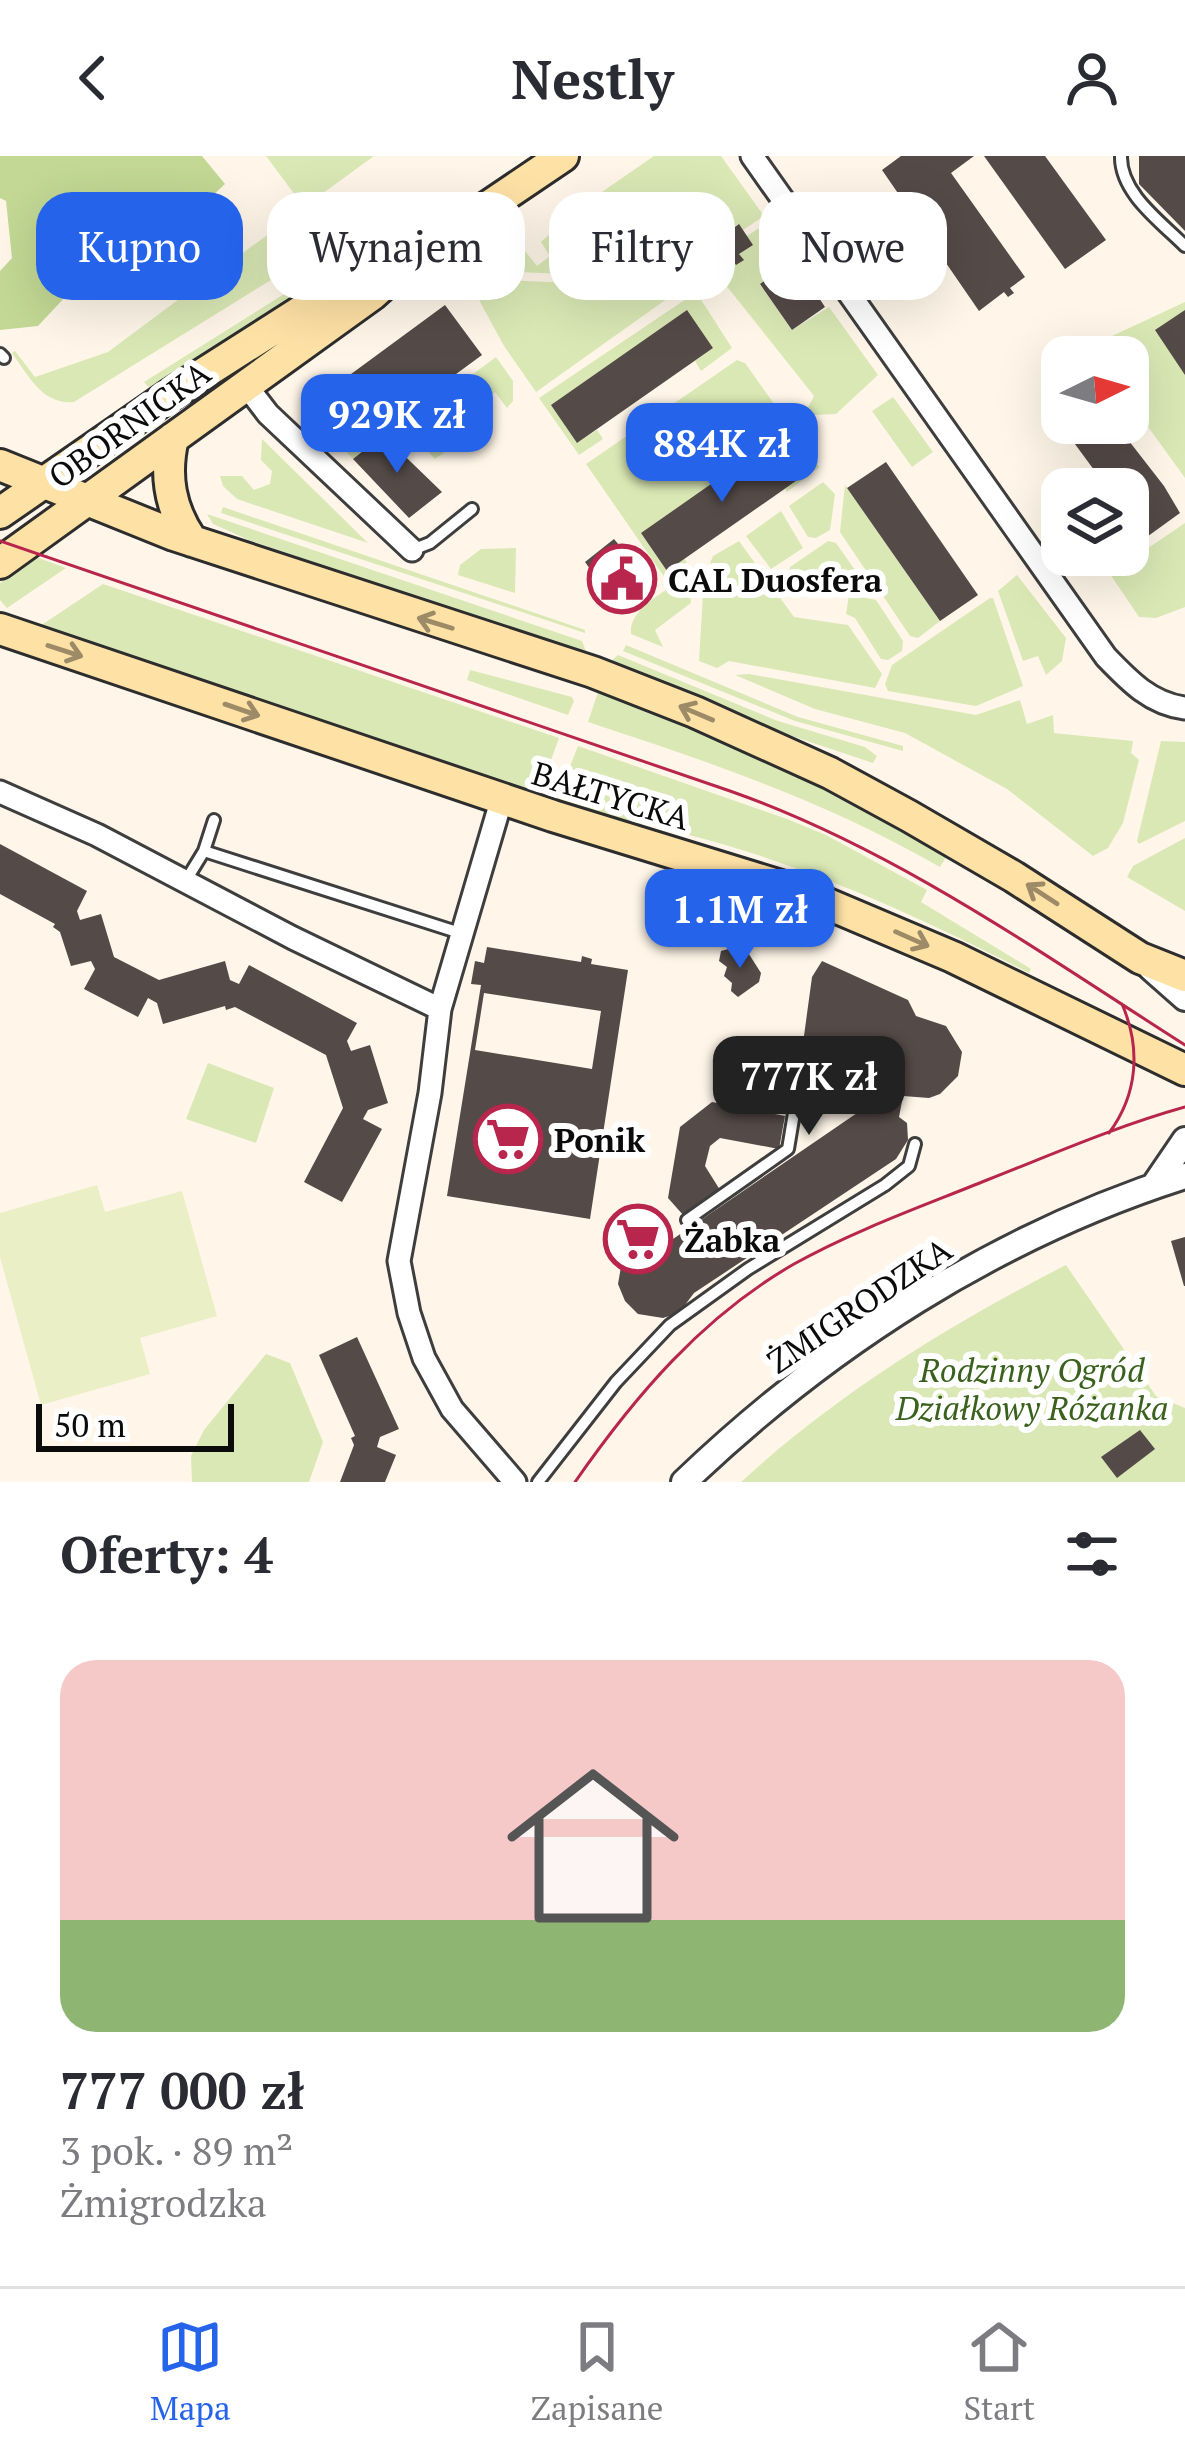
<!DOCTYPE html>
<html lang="pl">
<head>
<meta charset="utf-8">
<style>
  body { margin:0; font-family:"PT Serif",serif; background:#f2f2f3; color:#2b2b33; height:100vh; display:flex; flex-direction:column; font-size:45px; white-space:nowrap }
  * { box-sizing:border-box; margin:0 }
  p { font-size:39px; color:#7c7c81 }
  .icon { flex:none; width:66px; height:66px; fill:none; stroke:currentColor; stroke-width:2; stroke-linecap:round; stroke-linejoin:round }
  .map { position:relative; height:1326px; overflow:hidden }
  .drawer { display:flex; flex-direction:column; background:#fff; flex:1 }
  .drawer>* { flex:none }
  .banner { position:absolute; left:36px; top:36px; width:1113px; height:108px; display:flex; gap:24px }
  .needle { width:78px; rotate:85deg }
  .buttons { position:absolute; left:1041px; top:180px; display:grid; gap:24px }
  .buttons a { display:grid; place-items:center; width:108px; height:108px; border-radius:24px; background:#fff; box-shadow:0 12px 48px #0002; font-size:60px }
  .scale { position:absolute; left:36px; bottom:30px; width:198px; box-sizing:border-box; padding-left:12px; border:6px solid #0b0b0b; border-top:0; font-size:33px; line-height:42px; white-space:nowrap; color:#0b0b0b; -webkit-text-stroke:9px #fff; paint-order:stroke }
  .price { position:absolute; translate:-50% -102px; padding:0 27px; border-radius:24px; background:#2563eb; color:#fff; font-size:39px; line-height:78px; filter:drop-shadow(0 3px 6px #0008) }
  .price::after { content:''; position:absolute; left:50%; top:72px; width:36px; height:27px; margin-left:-18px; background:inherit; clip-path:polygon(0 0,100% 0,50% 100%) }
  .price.active { background:#222; color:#fff }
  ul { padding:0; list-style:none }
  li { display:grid; align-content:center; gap:24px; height:636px; padding:0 60px }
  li+li { border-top:3px solid #e1e1e2 }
  li span { display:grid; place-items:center; height:372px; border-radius:36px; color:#555 }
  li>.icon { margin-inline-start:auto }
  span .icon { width:216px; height:216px; fill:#fffc; stroke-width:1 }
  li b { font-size:51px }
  h2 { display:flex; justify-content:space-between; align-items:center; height:144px; padding:0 60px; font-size:51px }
  .pill { padding:0 42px; border-radius:36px; background:#fff; box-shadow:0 12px 48px #0002; font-size:42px; line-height:108px }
  .pill.active { background:#2563eb; color:#fff }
  header { display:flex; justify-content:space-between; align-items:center; height:156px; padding:0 60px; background:#fff; font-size:54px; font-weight:700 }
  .dock { display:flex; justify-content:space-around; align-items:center; height:168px; border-top:3px solid #e1e1e2; background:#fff; font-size:33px; color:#7c7c81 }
  .dock a { display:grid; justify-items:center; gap:6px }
  .dock .active { color:#2563eb }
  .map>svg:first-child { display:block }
  .green { fill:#dae8b5 }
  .forest { fill:#c2d894 }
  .pitch { fill:#eaefc6 }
  .building { fill:#544a48; fill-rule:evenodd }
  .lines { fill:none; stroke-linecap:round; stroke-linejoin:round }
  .service-casing { stroke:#3e3e3e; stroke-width:16 }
  .minor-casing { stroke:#3e3e3e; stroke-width:27 }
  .tertiary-casing { stroke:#3e3e3e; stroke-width:30 }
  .secondary-casing { stroke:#2d2d2d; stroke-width:36 }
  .service { stroke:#fff; stroke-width:10 }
  .minor { stroke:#fff; stroke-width:21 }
  .tertiary { stroke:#fff; stroke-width:24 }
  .secondary { stroke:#fee1a5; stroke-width:30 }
  .tram { stroke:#b9264d; stroke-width:3 }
  .oneway { stroke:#9d8b67 }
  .labels { text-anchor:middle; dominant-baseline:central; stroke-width:12; stroke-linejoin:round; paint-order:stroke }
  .street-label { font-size:33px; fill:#0b0b0b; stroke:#fff }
  .poi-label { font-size:33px; font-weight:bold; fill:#0b0b0b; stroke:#fff; text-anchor:start }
  .park-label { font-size:33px; font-style:italic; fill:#3a611d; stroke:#fff }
</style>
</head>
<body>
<header><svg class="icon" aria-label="back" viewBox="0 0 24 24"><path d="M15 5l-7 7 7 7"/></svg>Nestly<svg class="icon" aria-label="person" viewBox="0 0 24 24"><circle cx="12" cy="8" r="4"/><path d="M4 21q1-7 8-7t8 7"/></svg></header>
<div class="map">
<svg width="1185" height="1326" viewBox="0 0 1185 1326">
  <rect width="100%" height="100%" fill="#fff6e9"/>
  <!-- green -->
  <path class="green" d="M266 0H374L304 51Z
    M654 0H721L764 60 743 74 738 68 725 77 727 82 721 86 736 108 743 104 739 98 752 89 747 80 768 66 794 104 760 129 792 174 829 151 878 219 836 258 812 259 806 255 814 240 725 128 695 124 557 67Z
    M273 75 294 103 292 111 74 246C42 249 29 220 12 197L15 195 35 221 108 196 198 129 196 125 203 120 207 123Z
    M551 77 649 117 651 121 491 115 525 95 537 110 550 100 541 86Z
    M480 123 666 131 678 135 536 236 504 190 471 129Z
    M300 128 304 135 151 233 144 226Z
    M692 139H698L732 192 701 215 695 205 713 192 687 155 552 249 577 287 597 274 603 283 579 299 539 242Z
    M1185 146V322L1128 243V201L1099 199H1104L1105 190 1101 189 1112 180Z
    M496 201 513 225V245L507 252 495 236 468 255 453 233Z
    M737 204 745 207 819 311 787 336 785 333 803 320 641 377 667 415 684 403 687 406 665 422 586 308Z
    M347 221 391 272 353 303 307 252 312 238Z
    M450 235 466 257 433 279 445 296 435 303 404 270Z
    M893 241 933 296 912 311 872 255Z
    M262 283 368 387 237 343 223 330 220 320H242L254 334 270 328 272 315 261 304Z
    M823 326 835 338 830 374 816 382 808 381 789 350Z
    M845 329 940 465 918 482 910 480 840 376Z
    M223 351 585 474V477L221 357Z
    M781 355 803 392 771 413 746 380Z
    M207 358 582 485 587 498 249 384 213 368Z
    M1185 367V451L1156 462 1139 461 1110 418Z
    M739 385 794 461 848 469 882 518 875 532 729 505 717 512 699 505 704 422 713 400Z
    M828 385 836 387 862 424 861 432 789 418 790 411Z
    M516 392 515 437 458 419 460 409 481 393Z
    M36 401 66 412 7 452 0 444V427Z
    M1017 419 1066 482 1062 505 1046 519 1038 500 1023 505 998 435Z
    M688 420 691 447 655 474 663 491 631 478C628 452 668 434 688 420Z
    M103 428 559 582 538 640 40 470Z
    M849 439 876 444 903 485 902 495 888 504 881 503 855 462 846 458Z
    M990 442H993L1023 530 976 550 888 535 885 528 892 509Z
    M626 489 798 561 903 590V595L795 565 623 495Z
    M618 499 778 565 865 591 877 600 873 607 759 569 609 507Z
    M470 514 572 541 574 545 568 559 467 524Z
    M749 518 976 559 1020 544 1027 568 1053 559 1054 577 1133 585 1131 597 1139 604 1123 667 1108 692 1093 700 1007 633 905 577 815 553 735 519Z
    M599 533C720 581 835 634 948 698L940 711C826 645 712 607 588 566Z
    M1161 585 1185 586V665L1139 688 1137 685Z
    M578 590 787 663 826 679 927 734 921 746 1031 813 1029 817C926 764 820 715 708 684 657 670 606 660 556 646Z
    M1185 682V755L1127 721 1133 710Z
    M208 907 274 932 256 987 186 963Z
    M1066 1109 1156 1240 1185 1252V1326H741C838 1237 949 1169 1066 1109Z
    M266 1198 290 1207 323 1286 309 1326H192L191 1300 204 1274Z"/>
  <!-- forest -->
  <path class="forest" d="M0 0H202L225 28 157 91 122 90 84 102 67 139 38 170 0 174V115L12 102 6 45 0 42Z"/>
  <!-- pitch -->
  <path class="pitch" d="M97 1029 105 1056 182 1035 217 1160 140 1182 150 1218 41 1249 0 1101V1057Z"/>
  <!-- building -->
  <path class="building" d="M901 0H974L951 17 1025 121 1010 132 1014 137 1008 141 1004 136 979 155 882 14Z
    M984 0H1045L1106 84 1065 113Z
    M1139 0H1185V75L1139 28Z
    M739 68 753 89 739 98 744 104 736 109 720 86 727 82 725 78Z
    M794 104 825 151 792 174 760 128Z
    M445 149 482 199 388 268 347 221Z
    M687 154 713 192 577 287 551 249Z
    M1185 154V219L1155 174Z
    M1062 239V267H1115L1164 330 1180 357 1144 383 1128 361V333H1108L1047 250Z
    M383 279 442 336 409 362 353 303Z
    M777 282 803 320 667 415 641 377Z
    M886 306 978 439 940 465 847 332Z
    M614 383 652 429 620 454 585 406Z
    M0 688 87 735 77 755 80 764 101 758 114 801 159 824 225 805 230 824 239 828 249 809 357 867 347 885 351 895 370 889 388 947 368 954 363 963 382 973 342 1046 304 1026 343 952 326 899 235 851 226 854 225 850 163 868 157 847 148 842 138 861 84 833 95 813 91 805 71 810 60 776 53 771 55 768 0 738Z
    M487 791 581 806 582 800 592 803 591 808 628 814 590 1063 447 1040 481 829 471 828 475 805 484 807ZM484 837 601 855 592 913 475 894Z
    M732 792 738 797 747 795 761 817 759 826 738 841 731 835 732 827 724 820 727 811 719 805 721 795Z
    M822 805 908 844 916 860 946 870 962 896 958 920 940 938 929 942 903 940 899 961 907 967 908 984 896 1003 694 1137 679 1157 663 1162 638 1158 625 1145 618 1128 627 1076 673 1083 860 955H855L859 932 798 924 812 821Z
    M712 946 785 960 779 993 720 982 710 990 705 1010 720 1034 684 1060 668 1042 680 971Z
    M1185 1081V1130H1184L1171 1085Z
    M357 1181 399 1273 380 1281 377 1291 396 1299 385 1326H340L354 1289 351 1282 355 1280 319 1199Z
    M1140 1274 1155 1293 1117 1322 1101 1301Z"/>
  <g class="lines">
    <defs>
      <path id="service" d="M1121 0C1120 37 1161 66 1185 90
        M0 198 4 202
        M412 394 430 387 472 353
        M204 695 460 777
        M185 726 204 695 214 664
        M687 1064 788 993 798 933
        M538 1326 616 1226 670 1169 748 1113 885 1029 909 1010 915 988"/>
      <path id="minor" d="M752 0 1106 501C1129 525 1151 548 1185 552
        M245 228 268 258 412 394
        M0 636 97 679 293 782 440 853
        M502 642 440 853 430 937 399 1105 409 1157 424 1202 452 1253 515 1326"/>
      <path id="tertiary" d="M1151 812 1185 842
        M1155 1028 1185 984
        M684 1326C827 1189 996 1080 1185 1020"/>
      <path id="secondary" d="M173 282C164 320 170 353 192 385
        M0 309 174 379 593 516 695 556 830 617 909 660 1014 721 1140 802 1185 820
        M0 357 170 239 361 117 405 103
        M0 407 373 138 415 100 563 0
        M0 473 553 660 797 735 953 801 1185 914"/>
    </defs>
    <!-- service casing -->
    <use href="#service" class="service-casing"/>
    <!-- minor casing -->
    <use href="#minor" class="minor-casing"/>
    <!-- tertiary casing -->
    <use href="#tertiary" class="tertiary-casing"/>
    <!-- secondary casing -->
    <use href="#secondary" class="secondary-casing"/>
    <!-- service -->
    <use href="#service" class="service"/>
    <!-- minor -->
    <use href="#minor" class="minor"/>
    <!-- tertiary -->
    <use href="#tertiary" class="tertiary"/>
    <!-- secondary -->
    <use href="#secondary" class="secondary"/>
    <!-- tram -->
    <path class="tram" d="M0 385 730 635C895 693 1039 796 1185 889
      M1109 977C1138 938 1141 892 1122 848
      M575 1326C635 1240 702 1161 794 1108 855 1074 923 1050 987 1024 1053 998 1117 970 1185 951"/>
  </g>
  <!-- one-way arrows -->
  <defs><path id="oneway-shaft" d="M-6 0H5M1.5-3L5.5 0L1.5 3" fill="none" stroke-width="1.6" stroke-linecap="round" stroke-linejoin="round" transform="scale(3)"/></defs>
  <g class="oneway">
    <use href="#oneway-shaft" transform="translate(435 467) rotate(-163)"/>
    <use href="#oneway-shaft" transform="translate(65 495) rotate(18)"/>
    <use href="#oneway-shaft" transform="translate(242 554) rotate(19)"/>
    <use href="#oneway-shaft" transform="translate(696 557) rotate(-157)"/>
    <use href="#oneway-shaft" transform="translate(1042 738) rotate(-147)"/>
    <use href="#oneway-shaft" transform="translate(912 783) rotate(24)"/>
  </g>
  <!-- icons -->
  <defs>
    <symbol id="civic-ring" viewBox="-11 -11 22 22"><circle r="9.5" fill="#fff" stroke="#b9264d" stroke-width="1.5"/><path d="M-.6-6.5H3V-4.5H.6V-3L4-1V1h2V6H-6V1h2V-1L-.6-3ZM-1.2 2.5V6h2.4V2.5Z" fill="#b9264d"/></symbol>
    <symbol id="supermarket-ring" viewBox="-11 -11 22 22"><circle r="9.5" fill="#fff" stroke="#b9264d" stroke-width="1.5"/><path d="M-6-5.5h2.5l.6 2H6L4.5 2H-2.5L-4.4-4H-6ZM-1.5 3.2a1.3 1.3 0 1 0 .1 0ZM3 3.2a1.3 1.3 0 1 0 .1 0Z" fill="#b9264d"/></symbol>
  </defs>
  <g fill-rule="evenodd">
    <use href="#civic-ring" x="584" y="385" width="76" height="76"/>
    <use href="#supermarket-ring" x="470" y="945" width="76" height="76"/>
    <use href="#supermarket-ring" x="600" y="1045" width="76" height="76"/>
  </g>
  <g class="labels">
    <!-- street labels -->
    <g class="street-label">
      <text transform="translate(129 268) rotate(-36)">OBORNICKA</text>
      <text transform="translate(611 639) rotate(17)">BAŁTYCKA</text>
      <text transform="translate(859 1149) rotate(-34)">ŻMIGRODZKA</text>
    </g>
    <!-- poi labels -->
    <g class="poi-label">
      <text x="668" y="423">CAL Duosfera</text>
      <text x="554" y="983">Ponik</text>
      <text x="684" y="1083">Żabka</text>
    </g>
    <!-- park labels -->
    <g class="park-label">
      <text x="1032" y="1213">Rodzinny Ogród<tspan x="1032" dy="38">Działkowy Różanka</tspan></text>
    </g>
  </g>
</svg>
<div class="buttons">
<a><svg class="needle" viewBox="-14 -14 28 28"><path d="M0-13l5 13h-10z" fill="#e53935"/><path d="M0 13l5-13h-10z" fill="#7c7c81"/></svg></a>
<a><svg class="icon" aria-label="layers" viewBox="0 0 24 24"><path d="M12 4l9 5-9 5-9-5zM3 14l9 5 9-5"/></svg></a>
</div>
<div class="scale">50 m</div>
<b class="price" style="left:397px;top:320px">929K zł</b>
<b class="price" style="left:722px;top:349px">884K zł</b>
<b class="price" style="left:740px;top:815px">1.1M zł</b>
<b class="price active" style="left:809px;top:982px">777K zł</b>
<div class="banner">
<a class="pill active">Kupno</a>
<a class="pill">Wynajem</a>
<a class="pill">Filtry</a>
<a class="pill">Nowe</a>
</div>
</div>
<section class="drawer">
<h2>Oferty: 4<svg class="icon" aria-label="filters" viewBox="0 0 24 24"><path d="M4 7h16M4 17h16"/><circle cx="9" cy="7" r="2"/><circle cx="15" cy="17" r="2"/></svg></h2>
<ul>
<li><span style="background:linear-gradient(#f6c9c9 70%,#8fb573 0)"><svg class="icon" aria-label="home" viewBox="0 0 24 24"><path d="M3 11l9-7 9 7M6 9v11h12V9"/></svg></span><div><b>777 000 zł</b><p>3 pok. · 89 m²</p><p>Żmigrodzka</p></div></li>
</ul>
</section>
<nav class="dock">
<a class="active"><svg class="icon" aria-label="map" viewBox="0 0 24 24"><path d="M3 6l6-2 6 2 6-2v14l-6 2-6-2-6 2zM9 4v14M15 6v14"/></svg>Mapa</a>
<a><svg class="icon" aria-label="saved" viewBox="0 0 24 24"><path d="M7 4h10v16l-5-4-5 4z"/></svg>Zapisane</a>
<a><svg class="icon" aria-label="home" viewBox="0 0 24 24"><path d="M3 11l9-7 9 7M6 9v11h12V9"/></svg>Start</a>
</nav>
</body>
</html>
